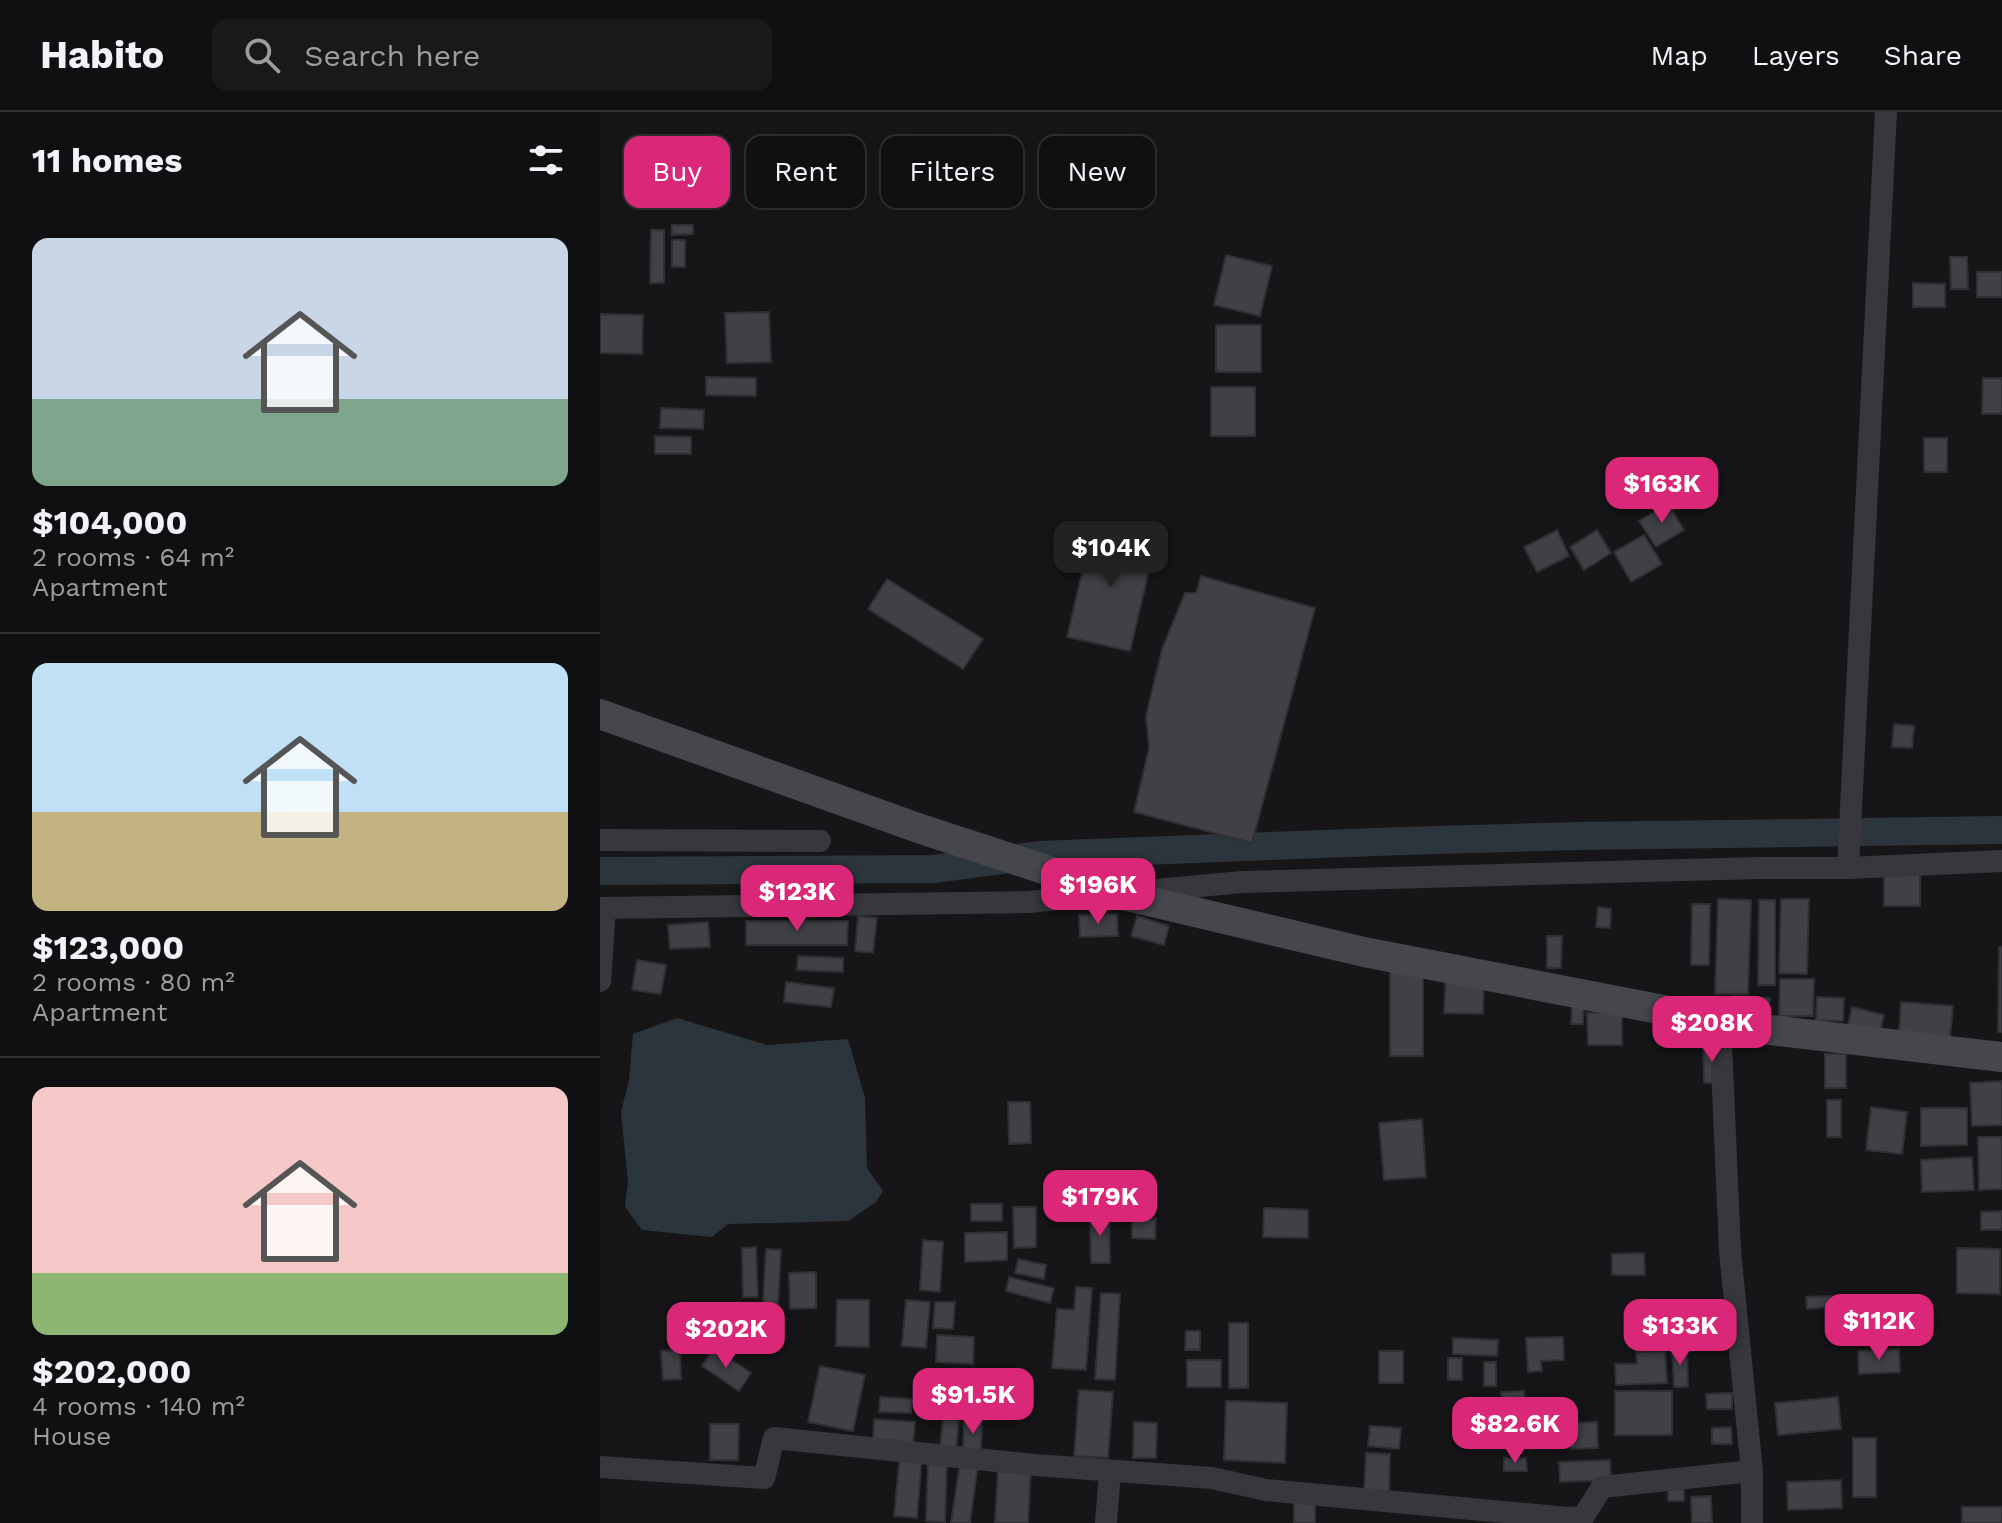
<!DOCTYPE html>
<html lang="en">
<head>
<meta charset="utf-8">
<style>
  body { margin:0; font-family:"Work Sans",sans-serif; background:#19191b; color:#f1f3f6; height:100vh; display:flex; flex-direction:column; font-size:30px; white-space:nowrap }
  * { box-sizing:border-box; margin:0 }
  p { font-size:26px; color:#9c9d9f }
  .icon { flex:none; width:44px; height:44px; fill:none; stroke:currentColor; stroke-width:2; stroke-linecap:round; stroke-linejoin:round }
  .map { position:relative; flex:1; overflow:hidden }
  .panel { display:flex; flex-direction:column; background:#101012; width:600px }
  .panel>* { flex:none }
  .guide { position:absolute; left:24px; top:24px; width:760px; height:72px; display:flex; gap:16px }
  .price { position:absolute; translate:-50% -68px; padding:0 18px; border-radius:16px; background:#db2777; color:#fff; font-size:26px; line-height:52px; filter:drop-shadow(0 2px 4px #0008) }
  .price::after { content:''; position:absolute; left:50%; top:48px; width:24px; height:18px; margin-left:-12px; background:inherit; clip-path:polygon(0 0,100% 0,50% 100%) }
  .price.on { background:#222; color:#fff }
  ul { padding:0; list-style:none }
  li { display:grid; align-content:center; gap:16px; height:424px; padding:0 32px }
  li+li { border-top:2px solid #303032 }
  li span { display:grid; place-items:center; height:248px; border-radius:16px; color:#555 }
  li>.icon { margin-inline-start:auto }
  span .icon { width:144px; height:144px; fill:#fffc; stroke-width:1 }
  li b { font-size:34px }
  h2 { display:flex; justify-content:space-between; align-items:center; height:96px; padding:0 32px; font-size:34px }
  .chip { padding:0 28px; border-radius:16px; background:#101012; box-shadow:0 4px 12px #0003,0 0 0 2px #303032; font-size:28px; line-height:72px }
  .chip.on { background:#db2777; color:#fff }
  header { display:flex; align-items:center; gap:48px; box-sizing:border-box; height:112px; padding:0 40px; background:#101012; border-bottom:2px solid #303032 }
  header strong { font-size:38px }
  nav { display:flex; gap:44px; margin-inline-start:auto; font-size:28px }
  .search { width:560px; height:72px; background:#19191b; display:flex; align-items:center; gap:20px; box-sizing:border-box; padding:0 28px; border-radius:16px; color:#9c9d9f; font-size:30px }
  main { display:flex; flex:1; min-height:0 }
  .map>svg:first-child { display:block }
  .water { fill:#2c353c }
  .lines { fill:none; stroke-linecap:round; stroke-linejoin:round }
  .canal { stroke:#2c353c; stroke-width:28 }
  .building { fill:#404145; stroke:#303034; stroke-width:2 }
  .street { stroke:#37383d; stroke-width:22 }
  .secondary { stroke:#45474d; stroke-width:30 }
</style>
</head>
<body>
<header>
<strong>Habito</strong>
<div class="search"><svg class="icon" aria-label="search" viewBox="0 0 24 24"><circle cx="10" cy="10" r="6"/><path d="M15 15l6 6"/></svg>Search here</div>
<nav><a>Map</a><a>Layers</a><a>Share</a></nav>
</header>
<main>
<section class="panel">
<h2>11 homes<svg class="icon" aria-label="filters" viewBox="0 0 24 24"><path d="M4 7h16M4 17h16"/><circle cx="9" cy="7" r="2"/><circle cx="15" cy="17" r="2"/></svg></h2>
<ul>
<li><span style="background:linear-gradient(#c9d6e8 65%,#7fa58c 0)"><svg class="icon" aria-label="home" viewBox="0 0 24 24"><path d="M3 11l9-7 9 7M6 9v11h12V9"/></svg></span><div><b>$104,000</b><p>2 rooms · 64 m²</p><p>Apartment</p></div></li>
<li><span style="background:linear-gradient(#bfe0f5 60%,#c2b280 0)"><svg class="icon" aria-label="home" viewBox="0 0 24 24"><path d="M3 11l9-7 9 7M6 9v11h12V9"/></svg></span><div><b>$123,000</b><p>2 rooms · 80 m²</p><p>Apartment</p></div></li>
<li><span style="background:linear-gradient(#f6c9c9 75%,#8fb573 0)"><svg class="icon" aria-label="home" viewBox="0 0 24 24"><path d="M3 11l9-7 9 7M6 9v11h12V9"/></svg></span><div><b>$202,000</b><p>4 rooms · 140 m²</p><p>House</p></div></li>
</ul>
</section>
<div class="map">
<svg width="1402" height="1411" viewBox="0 0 1402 1411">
  <rect width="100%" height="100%" fill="#161618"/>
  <!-- water -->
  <path class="water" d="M77 906 167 933 248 927 265 986 267 1056 283 1079 276 1090 248 1109 128 1112 112 1125 42 1118 25 1095 28 1070 21 1000 29 968 33 922Z"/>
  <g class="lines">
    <!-- canal -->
    <path class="canal" d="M0 759 333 757 440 743 801 729 977 724 1402 718"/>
  </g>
  <!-- building -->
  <path class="building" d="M72 113H93V122L72 123Z
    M51 118H64V171H50Z
    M72 128H85V155H72Z
    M626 143 672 154 660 204 614 193Z
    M1350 145H1367L1368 177H1351Z
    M1377 160H1402V185H1377Z
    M1313 171 1345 172V195H1313Z
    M169 200 171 250 127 251 125 201Z
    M0 202 43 203 42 242 0 241Z
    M616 213H661V260H616Z
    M106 265 156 266V284L106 283Z
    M1383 266H1402V302H1382Z
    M611 275H655V324H611Z
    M61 296 104 298 103 317 60 316Z
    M55 324 91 325V342H55Z
    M1324 326H1347V360H1324Z
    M1068 392 1084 418 1056 435 1039 409Z
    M493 414 556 429 530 539 467 525Z
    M957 418 969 444 937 460 924 435Z
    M997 418 1011 441 984 458 970 435Z
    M1044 423 1062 452 1031 470 1014 440Z
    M601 464 715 496 652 731 534 700 549 636 546 604 562 537 585 481H596Z
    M287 467 383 527 363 557 268 497Z
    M1294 612 1314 614 1312 636 1292 635Z
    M1284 757 1320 758V794H1284Z
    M1118 787 1151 788 1148 882H1115Z
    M1181 787H1209L1207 862 1179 861Z
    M1159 788H1175V873H1158Z
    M1092 792H1110L1109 853H1091Z
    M998 795 1011 797 1010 816 996 815Z
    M517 802 518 824 480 825 479 803Z
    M258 804 277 806 273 841 255 839Z
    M537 804 569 814 564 833 531 824Z
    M146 809H248L247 833H146Z
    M108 810 110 835 70 837 68 813Z
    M947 824H962L961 856H947Z
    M1399 835H1402V920H1398Z
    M198 844 243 846V860L197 858Z
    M37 848 66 853 61 882 32 878Z
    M790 852H823V944H790Z
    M846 864 884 866 883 902 844 901Z
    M1180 867H1214L1213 904H1179Z
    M186 870 234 876 231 895 184 890Z
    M1134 884 1170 886 1169 900 1134 899Z
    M1217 885 1244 886 1243 909 1216 908Z
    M1301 890 1353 894 1350 925 1299 921Z
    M972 892H984L983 912H971Z
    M1252 895 1284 903 1280 920 1248 913Z
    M1022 900V933H988L987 901Z
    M1120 933 1121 971H1104L1103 934Z
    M1225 942H1246V976H1225Z
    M1402 969V1013L1372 1014 1370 971Z
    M1227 988H1241V1025H1227Z
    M408 990H430L431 1031 409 1032Z
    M1271 995 1307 1000 1302 1042 1266 1038Z
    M1321 996H1367V1033L1321 1034Z
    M822 1007 826 1065 784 1068 779 1011Z
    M1378 1025H1402V1077L1379 1078Z
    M1372 1045 1374 1078 1322 1080 1321 1048Z
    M371 1092H402V1109H371Z
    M413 1095H436V1135L414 1136Z
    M664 1096 708 1098V1126L663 1125Z
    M1402 1099V1118H1381V1100Z
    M490 1102H509L510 1151H491Z
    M532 1107H556L555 1127 532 1126Z
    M407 1120V1148L365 1150V1121Z
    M323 1128 343 1130 340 1180 320 1178Z
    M156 1135 158 1185H143L142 1136Z
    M1357 1136 1400 1137V1182L1357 1181Z
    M166 1137 181 1138 178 1192 163 1191Z
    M1044 1141 1045 1163H1012V1142Z
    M418 1147 446 1153 444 1167 415 1161Z
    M216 1160V1196L190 1197 189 1161Z
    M409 1165 454 1176 450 1191 406 1179Z
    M476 1175 492 1176 486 1258 452 1256 457 1197 474 1198Z
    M501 1181 520 1182 515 1268 495 1267Z
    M1230 1184 1231 1195 1207 1197 1206 1185Z
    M237 1188H269V1235L236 1234Z
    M306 1188 330 1190 326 1236 302 1234Z
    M1266 1188V1228L1239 1229V1189Z
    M335 1190H355L353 1217 333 1216Z
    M1276 1191H1300L1301 1225H1276Z
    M629 1211H648V1276H629Z
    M586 1219H600V1238H585Z
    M337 1223 374 1225 373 1252 336 1250Z
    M963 1225 964 1248 941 1249 942 1259 928 1260 926 1226Z
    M853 1226 898 1228 897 1244 853 1242Z
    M114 1236 151 1261 139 1279 102 1254Z
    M1072 1236H1087L1088 1275H1074Z
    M1299 1237 1300 1260 1259 1262 1258 1239Z
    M80 1238 81 1267 63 1268 61 1239Z
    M779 1239H803V1271H779Z
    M1065 1239 1067 1271 1016 1273 1015 1252H1037L1036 1240Z
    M848 1246H862V1268H848Z
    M587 1248H621V1275H587Z
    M884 1250H896V1274H884Z
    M220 1254 265 1263 253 1319 208 1310Z
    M479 1278 513 1280 508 1346 474 1344Z
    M924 1279 925 1296 902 1297 901 1280Z
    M1015 1279H1072V1323H1015Z
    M1132 1281V1297H1107L1106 1282Z
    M345 1284 361 1285 356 1338 340 1337Z
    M280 1285 312 1287 311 1301 279 1300Z
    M1238 1285 1241 1317 1178 1323 1175 1291Z
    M626 1289 687 1291 685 1351 624 1348Z
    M364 1305H382L381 1343 363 1342Z
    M274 1307 315 1310 313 1332 273 1329Z
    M534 1310 557 1311 556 1346H533Z
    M997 1310 998 1336 971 1337V1311Z
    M110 1312H139L138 1348H110Z
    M770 1314 801 1316 799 1337 768 1334Z
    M1131 1315 1132 1332H1112V1316Z
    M1253 1326H1276V1385H1253Z
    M766 1341 790 1342 789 1381 764 1380Z
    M300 1342 322 1344 317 1406 294 1404Z
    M904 1346H926L927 1359H904Z
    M328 1347H347L345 1410 326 1409Z
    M1010 1348 1011 1368 960 1370 959 1350Z
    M360 1350 378 1352 370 1411H351Z
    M398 1353 431 1355 428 1411H395Z
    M1241 1368 1242 1396 1188 1398 1187 1370Z
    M1084 1377V1389H1068V1378Z
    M694 1383H715V1411H694Z
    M1111 1384 1112 1411H1092L1091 1385Z
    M1362 1395H1402V1411H1362Z"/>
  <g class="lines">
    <!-- street -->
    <path class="street" d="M0 728 220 729
      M1248 756 1286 0
      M0 796 428 790 642 770 1159 756H1248L1402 749
      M0 869 5 796
      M1120 909 1130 1139 1152 1359V1411
      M0 1355 164 1366 174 1326 435 1353 612 1366 666 1378 968 1406 983 1405 1002 1375 1152 1359
      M506 1411 510 1359"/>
    <!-- secondary -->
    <path class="secondary" d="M0 602 318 716 523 783 764 840 1162 917 1402 945"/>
  </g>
</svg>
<b class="price" style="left:1062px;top:413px">$163K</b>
<b class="price on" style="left:511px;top:477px">$104K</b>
<b class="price" style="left:498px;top:814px">$196K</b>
<b class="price" style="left:197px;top:821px">$123K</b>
<b class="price" style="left:1112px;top:952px">$208K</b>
<b class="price" style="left:500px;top:1126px">$179K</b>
<b class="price" style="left:1279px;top:1250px">$112K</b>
<b class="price" style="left:1080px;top:1255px">$133K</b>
<b class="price" style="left:126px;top:1258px">$202K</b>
<b class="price" style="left:373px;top:1324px">$91.5K</b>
<b class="price" style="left:915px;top:1353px">$82.6K</b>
<div class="guide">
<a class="chip on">Buy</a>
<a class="chip">Rent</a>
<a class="chip">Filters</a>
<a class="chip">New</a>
</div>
</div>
</main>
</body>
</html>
